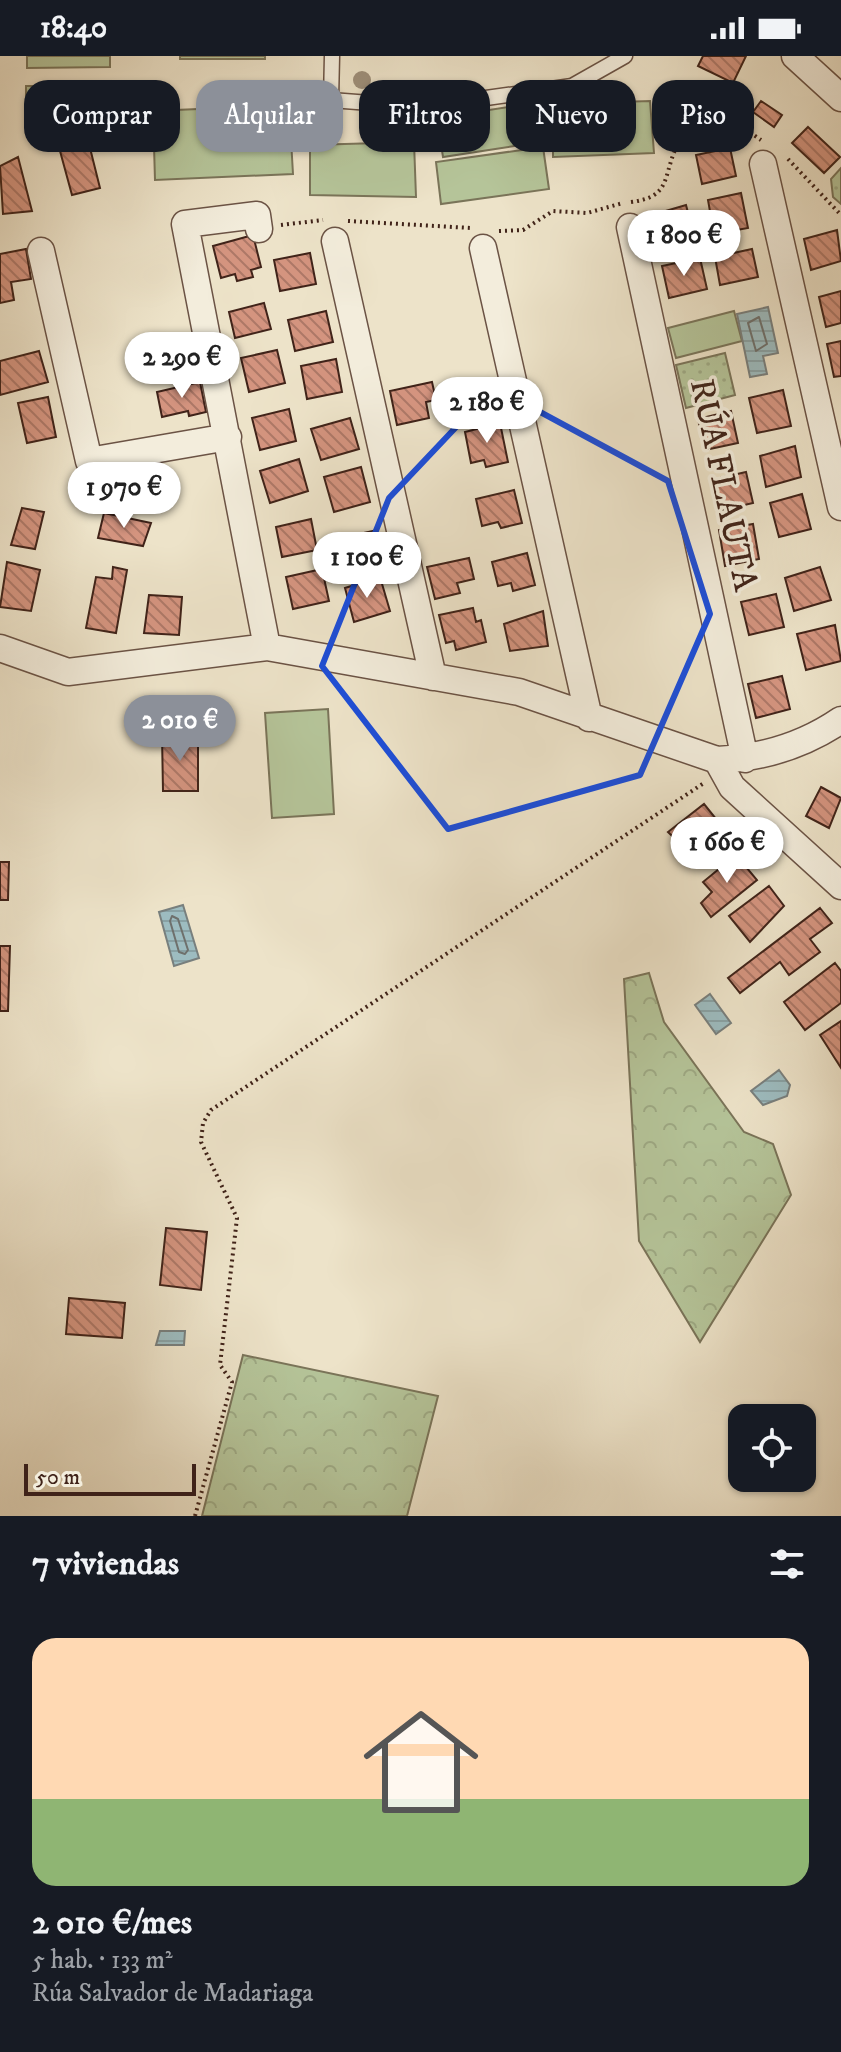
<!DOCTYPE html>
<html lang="es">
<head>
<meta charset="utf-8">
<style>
  body { margin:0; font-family:"IM FELL DW Pica",serif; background:#20242c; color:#f1f3f6; height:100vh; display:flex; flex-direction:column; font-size:30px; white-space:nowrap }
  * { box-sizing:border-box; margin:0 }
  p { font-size:26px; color:#9ea1a6 }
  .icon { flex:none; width:44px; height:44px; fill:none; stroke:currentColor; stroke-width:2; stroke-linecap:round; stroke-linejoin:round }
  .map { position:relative; height:1460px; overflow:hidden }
  .panel { display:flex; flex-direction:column; background:#171b24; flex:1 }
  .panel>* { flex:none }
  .banner { position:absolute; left:24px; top:24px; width:794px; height:72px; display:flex; gap:16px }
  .buttons { position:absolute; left:728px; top:1348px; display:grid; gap:16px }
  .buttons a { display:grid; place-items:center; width:88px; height:88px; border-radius:16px; background:#171b24; box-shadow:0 2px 6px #0004; font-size:40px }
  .scale { position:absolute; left:24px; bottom:20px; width:172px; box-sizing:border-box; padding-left:8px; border:4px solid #402319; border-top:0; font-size:22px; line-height:28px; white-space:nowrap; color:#402319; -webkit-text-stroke:6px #f3eddc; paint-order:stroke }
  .price { position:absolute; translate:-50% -68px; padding:0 18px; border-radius:28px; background:#fff; color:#222; font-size:26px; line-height:52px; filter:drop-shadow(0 2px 4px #0008) }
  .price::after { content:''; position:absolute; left:50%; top:48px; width:24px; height:18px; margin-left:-12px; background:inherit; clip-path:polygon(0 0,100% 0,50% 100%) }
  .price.on { background:#8c9099; color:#fff }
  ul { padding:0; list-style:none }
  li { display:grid; align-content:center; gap:16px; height:424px; padding:0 32px }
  li span { display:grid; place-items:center; height:248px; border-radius:24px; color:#555 }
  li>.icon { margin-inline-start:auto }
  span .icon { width:144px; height:144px; fill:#fffc; stroke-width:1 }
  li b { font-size:34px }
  h2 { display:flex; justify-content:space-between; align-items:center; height:96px; padding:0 32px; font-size:34px }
  .tag { padding:0 28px; border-radius:24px; background:#171b24; box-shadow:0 2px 6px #0004; font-size:28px; line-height:72px }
  .tag.on { background:#8c9099; color:#fff }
  .status { display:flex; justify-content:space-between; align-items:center; height:56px; padding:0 40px; background:#171b24; direction:ltr }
  .status svg { height:22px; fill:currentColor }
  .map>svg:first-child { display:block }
  .green { fill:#b5c499; stroke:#7a7459; stroke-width:2 }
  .forest { fill:url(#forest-crowns); stroke:#7a7459; stroke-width:2 }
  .park { fill:url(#park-dots); stroke:#7a7459; stroke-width:2 }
  .water { fill:url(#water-rules); stroke:#787f7d; stroke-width:2 }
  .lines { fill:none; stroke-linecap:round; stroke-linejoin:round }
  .shore { stroke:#6e706c; stroke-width:2 }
  .building { fill:url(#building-back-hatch); stroke:#402319; stroke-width:2 }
  .lane-casing { stroke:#6b5345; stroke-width:17 }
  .street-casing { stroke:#6b5345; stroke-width:29 }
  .path { stroke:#402319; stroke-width:4; stroke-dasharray:2 4; stroke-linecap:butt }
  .lane { stroke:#f3eddc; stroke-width:14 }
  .street { stroke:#f3eddc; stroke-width:26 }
  .tree { fill:#9e8f7a }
  .marked { fill:none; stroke:#1d4ed8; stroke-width:6; stroke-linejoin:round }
  .labels { text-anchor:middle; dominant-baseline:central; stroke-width:7; stroke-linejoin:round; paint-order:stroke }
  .street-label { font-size:34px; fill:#402319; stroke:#f3eddc }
</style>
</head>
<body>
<div class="status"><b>18:40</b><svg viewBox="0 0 49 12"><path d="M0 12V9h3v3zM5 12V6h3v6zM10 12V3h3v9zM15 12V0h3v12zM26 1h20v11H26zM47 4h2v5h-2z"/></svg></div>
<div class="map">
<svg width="841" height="1460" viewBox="0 0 841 1460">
  <defs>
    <pattern id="forest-crowns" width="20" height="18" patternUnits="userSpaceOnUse" patternTransform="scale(2)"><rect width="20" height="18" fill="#b5c499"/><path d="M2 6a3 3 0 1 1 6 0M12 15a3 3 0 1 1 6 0" fill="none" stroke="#9da883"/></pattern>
    <pattern id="park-dots" width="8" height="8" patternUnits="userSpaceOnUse" patternTransform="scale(2)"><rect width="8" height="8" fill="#b5c499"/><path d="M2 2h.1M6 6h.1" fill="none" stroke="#9da883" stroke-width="1.8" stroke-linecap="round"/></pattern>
    <pattern id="water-rules" width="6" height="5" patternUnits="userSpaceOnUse" patternTransform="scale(2)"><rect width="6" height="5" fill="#9dbcc0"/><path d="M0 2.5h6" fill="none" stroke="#88a1a4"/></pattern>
    <pattern id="building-back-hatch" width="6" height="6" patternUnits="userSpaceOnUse" patternTransform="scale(2)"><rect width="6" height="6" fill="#d4947f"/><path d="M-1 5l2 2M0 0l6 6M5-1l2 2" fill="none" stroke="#ad7867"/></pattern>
  </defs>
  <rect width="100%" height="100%" fill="#ede3c9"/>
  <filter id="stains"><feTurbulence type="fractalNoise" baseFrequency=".0025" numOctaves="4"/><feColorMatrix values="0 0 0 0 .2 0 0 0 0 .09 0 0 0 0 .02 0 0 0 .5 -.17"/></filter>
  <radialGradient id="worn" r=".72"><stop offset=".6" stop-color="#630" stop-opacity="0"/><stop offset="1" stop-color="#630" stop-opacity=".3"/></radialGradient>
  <!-- green -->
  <path class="green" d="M27 0H110V11L27 12Z
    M180 0H265V3H180Z
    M26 30H112L115 70H26Z
    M650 45 654 97 553 101V48Z
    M534 47 540 86 443 101 437 62Z
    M289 49 293 118 155 124 153 55Z
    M414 86 416 141 310 139V89Z
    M543 91 549 133 441 148 436 106Z
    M734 255 742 285 676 302 668 272Z
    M328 653 334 758 272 762 265 657Z"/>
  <!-- forest -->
  <path class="forest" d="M649 917 664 966 744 1076 773 1088 791 1139 700 1286 639 1185 624 923Z
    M243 1299 438 1340 407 1460H202Z"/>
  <!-- park -->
  <path class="park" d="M841 112V148L833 141 831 123Z
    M725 297 735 339 686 352 676 309Z"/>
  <!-- water -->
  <path class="water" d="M768 251 778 297 763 300 767 318 750 321 737 258Z
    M183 849 199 902 174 910 159 856Z
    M710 938 731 967 716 978 695 949Z
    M779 1014 790 1029 787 1040 763 1049 751 1035Z
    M160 1275H185L184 1289H156Z"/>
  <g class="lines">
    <!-- shore -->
    <path class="shore" d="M759 261 767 288 756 295 748 267Z
      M172 860 178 863 188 894 185 898 179 896 170 865Z"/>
  </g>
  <!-- building -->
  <path class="building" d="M703 0H746L733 27 698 10Z
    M761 45 782 59 774 71 753 56Z
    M808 71 840 101 824 117 792 87Z
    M89 88 100 132 72 139 60 95Z
    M730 92 736 120 702 128 696 99Z
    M18 101 32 155 3 158 0 110Z
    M741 137 748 172 714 178 708 144Z
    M686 149 694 180 660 189 652 159Z
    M837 174 841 205 811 214 804 183Z
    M253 179 261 211 251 214 253 221 237 225 235 218 221 222 213 190Z
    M26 193 31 223 11 226 14 244 0 247V198Z
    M752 193 758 221 720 229 715 201Z
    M310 197 316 228 280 235 274 204Z
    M700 202 707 233 669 242 662 210Z
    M841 235V267L826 271 819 241Z
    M264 247 271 273 235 282 229 256Z
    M326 255 333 286 295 295 288 264Z
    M841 285V320L834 321 827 288Z
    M277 294 285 327 249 336 241 302Z
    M39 295 48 326 0 339V305Z
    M336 303 342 336 307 343 301 310Z
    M200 326 206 356 189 360 188 355 162 361 157 336Z
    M432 326 436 344 426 346 429 362 397 369 390 335Z
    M783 334 791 370 757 377 749 342Z
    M48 341 56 381 27 387 18 347Z
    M289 353 296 385 260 394 252 362Z
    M731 355 738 387 705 394 698 363Z
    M350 362 359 393 321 404 311 373Z
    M500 367 508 406 486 411 484 404 471 407 465 376Z
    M795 390 801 421 766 431 760 400Z
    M299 403 308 435 270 447 260 415Z
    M361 411 370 446 334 456 324 421Z
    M746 416 753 447 718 455 711 424Z
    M514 434 522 467 501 472 498 466 482 470 476 443Z
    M802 438 811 473 779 481 770 447Z
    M22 452 44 456 35 493 11 489Z
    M104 457 151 467 143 490 98 482Z
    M311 463 317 494 282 501 276 471Z
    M753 468 759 503 725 510 719 474Z
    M373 475 380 507 343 515 336 483Z
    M527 497 535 529 513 535 511 527 498 530 492 506Z
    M469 502 474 523 457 527 460 537 435 543 427 511Z
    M7 506 40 514 31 555 0 551Z
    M113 511 127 514 116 577 86 572 96 521 112 523Z
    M820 511 831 544 794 555 785 522Z
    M322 513 329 545 293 553 286 521Z
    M380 521 390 555 354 566 345 532Z
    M776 538 784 571 749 579 741 546Z
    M149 539 182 541 179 579 144 577Z
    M473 552 476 566 481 564 486 586 456 594 454 585 446 587 439 559Z
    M543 555 548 590 510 595 504 568Z
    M835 569 841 605 806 614 797 578Z
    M782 620 790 653 756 662 748 628Z
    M162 679H198V735H163Z
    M821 731 841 742 829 772 806 760Z
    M704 748 725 774 692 799 668 776Z
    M736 799 757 824 711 861 701 847 712 836 703 826Z
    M0 806H9L8 844H0Z
    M769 830 784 850 750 886 729 860Z
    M820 852 832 867 810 883 820 896 789 919 780 906 740 937 728 922Z
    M0 890H10L8 955H0Z
    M835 907 841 915V947L805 974 784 946Z
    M841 965V1012L820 979Z
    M166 1172 207 1176 201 1234 160 1229Z
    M69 1242 125 1247 122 1282 66 1278Z"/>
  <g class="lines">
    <defs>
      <path id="lane" d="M332 0 331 44 422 51 572 30 625 0"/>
      <path id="street" d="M795 0 841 42
        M763 108 841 451
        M630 171 745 703
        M259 173 257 159 185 168 267 591
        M335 185 433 621
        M483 192 589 662
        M41 195 89 405 228 381
        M0 592 68 616 267 591 519 636 717 704C763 702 803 690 841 664
        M717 704 732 731 841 830"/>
    </defs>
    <!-- lane casing -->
    <use href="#lane" class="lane-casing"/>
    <!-- street casing -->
    <use href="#street" class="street-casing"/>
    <!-- path -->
    <path class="path" d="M788 103 841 159
      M631 146C670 141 663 123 675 94 681 78 689 65 701 52L722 57 761 84
      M348 165 471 172
      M281 169 323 164
      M499 175 523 174 553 155 587 157 623 147
      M195 1460 232 1326 220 1309 237 1162 201 1086 203 1067 211 1054 704 727"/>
    <!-- lane -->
    <use href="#lane" class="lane"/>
    <!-- street -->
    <use href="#street" class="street"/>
  </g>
  <!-- trees -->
  <circle class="tree" cx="362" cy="24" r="9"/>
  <!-- marked area -->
  <path class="marked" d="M494 331 668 425 710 558 640 719 448 773 322 610 389 442Z"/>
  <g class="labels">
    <!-- street labels -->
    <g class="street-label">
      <text transform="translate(723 429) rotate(78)">RÚA FLAUTA</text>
    </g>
  </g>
  <rect width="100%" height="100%" filter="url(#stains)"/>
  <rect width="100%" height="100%" fill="url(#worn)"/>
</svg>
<div class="buttons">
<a><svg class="icon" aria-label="locate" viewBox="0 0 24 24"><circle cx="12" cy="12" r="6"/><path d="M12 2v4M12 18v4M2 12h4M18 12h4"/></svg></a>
</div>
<div class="scale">50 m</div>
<b class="price" style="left:684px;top:222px">1 800 €</b>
<b class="price" style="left:182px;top:344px">2 290 €</b>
<b class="price" style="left:487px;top:389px">2 180 €</b>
<b class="price" style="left:124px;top:474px">1 970 €</b>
<b class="price" style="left:367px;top:544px">1 100 €</b>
<b class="price on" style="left:180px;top:707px">2 010 €</b>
<b class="price" style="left:727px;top:829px">1 660 €</b>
<div class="banner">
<a class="tag">Comprar</a>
<a class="tag on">Alquilar</a>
<a class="tag">Filtros</a>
<a class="tag">Nuevo</a>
<a class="tag">Piso</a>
</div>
</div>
<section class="panel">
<h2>7 viviendas<svg class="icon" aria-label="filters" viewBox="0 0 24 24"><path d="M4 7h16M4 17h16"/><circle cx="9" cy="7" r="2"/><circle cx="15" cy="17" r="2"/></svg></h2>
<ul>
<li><span style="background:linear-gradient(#ffd9b3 65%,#8fb573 0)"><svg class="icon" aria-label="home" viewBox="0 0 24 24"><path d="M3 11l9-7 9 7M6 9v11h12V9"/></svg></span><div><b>2 010 €/mes</b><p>5 hab. · 133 m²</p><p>Rúa Salvador de Madariaga</p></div></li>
</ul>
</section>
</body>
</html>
